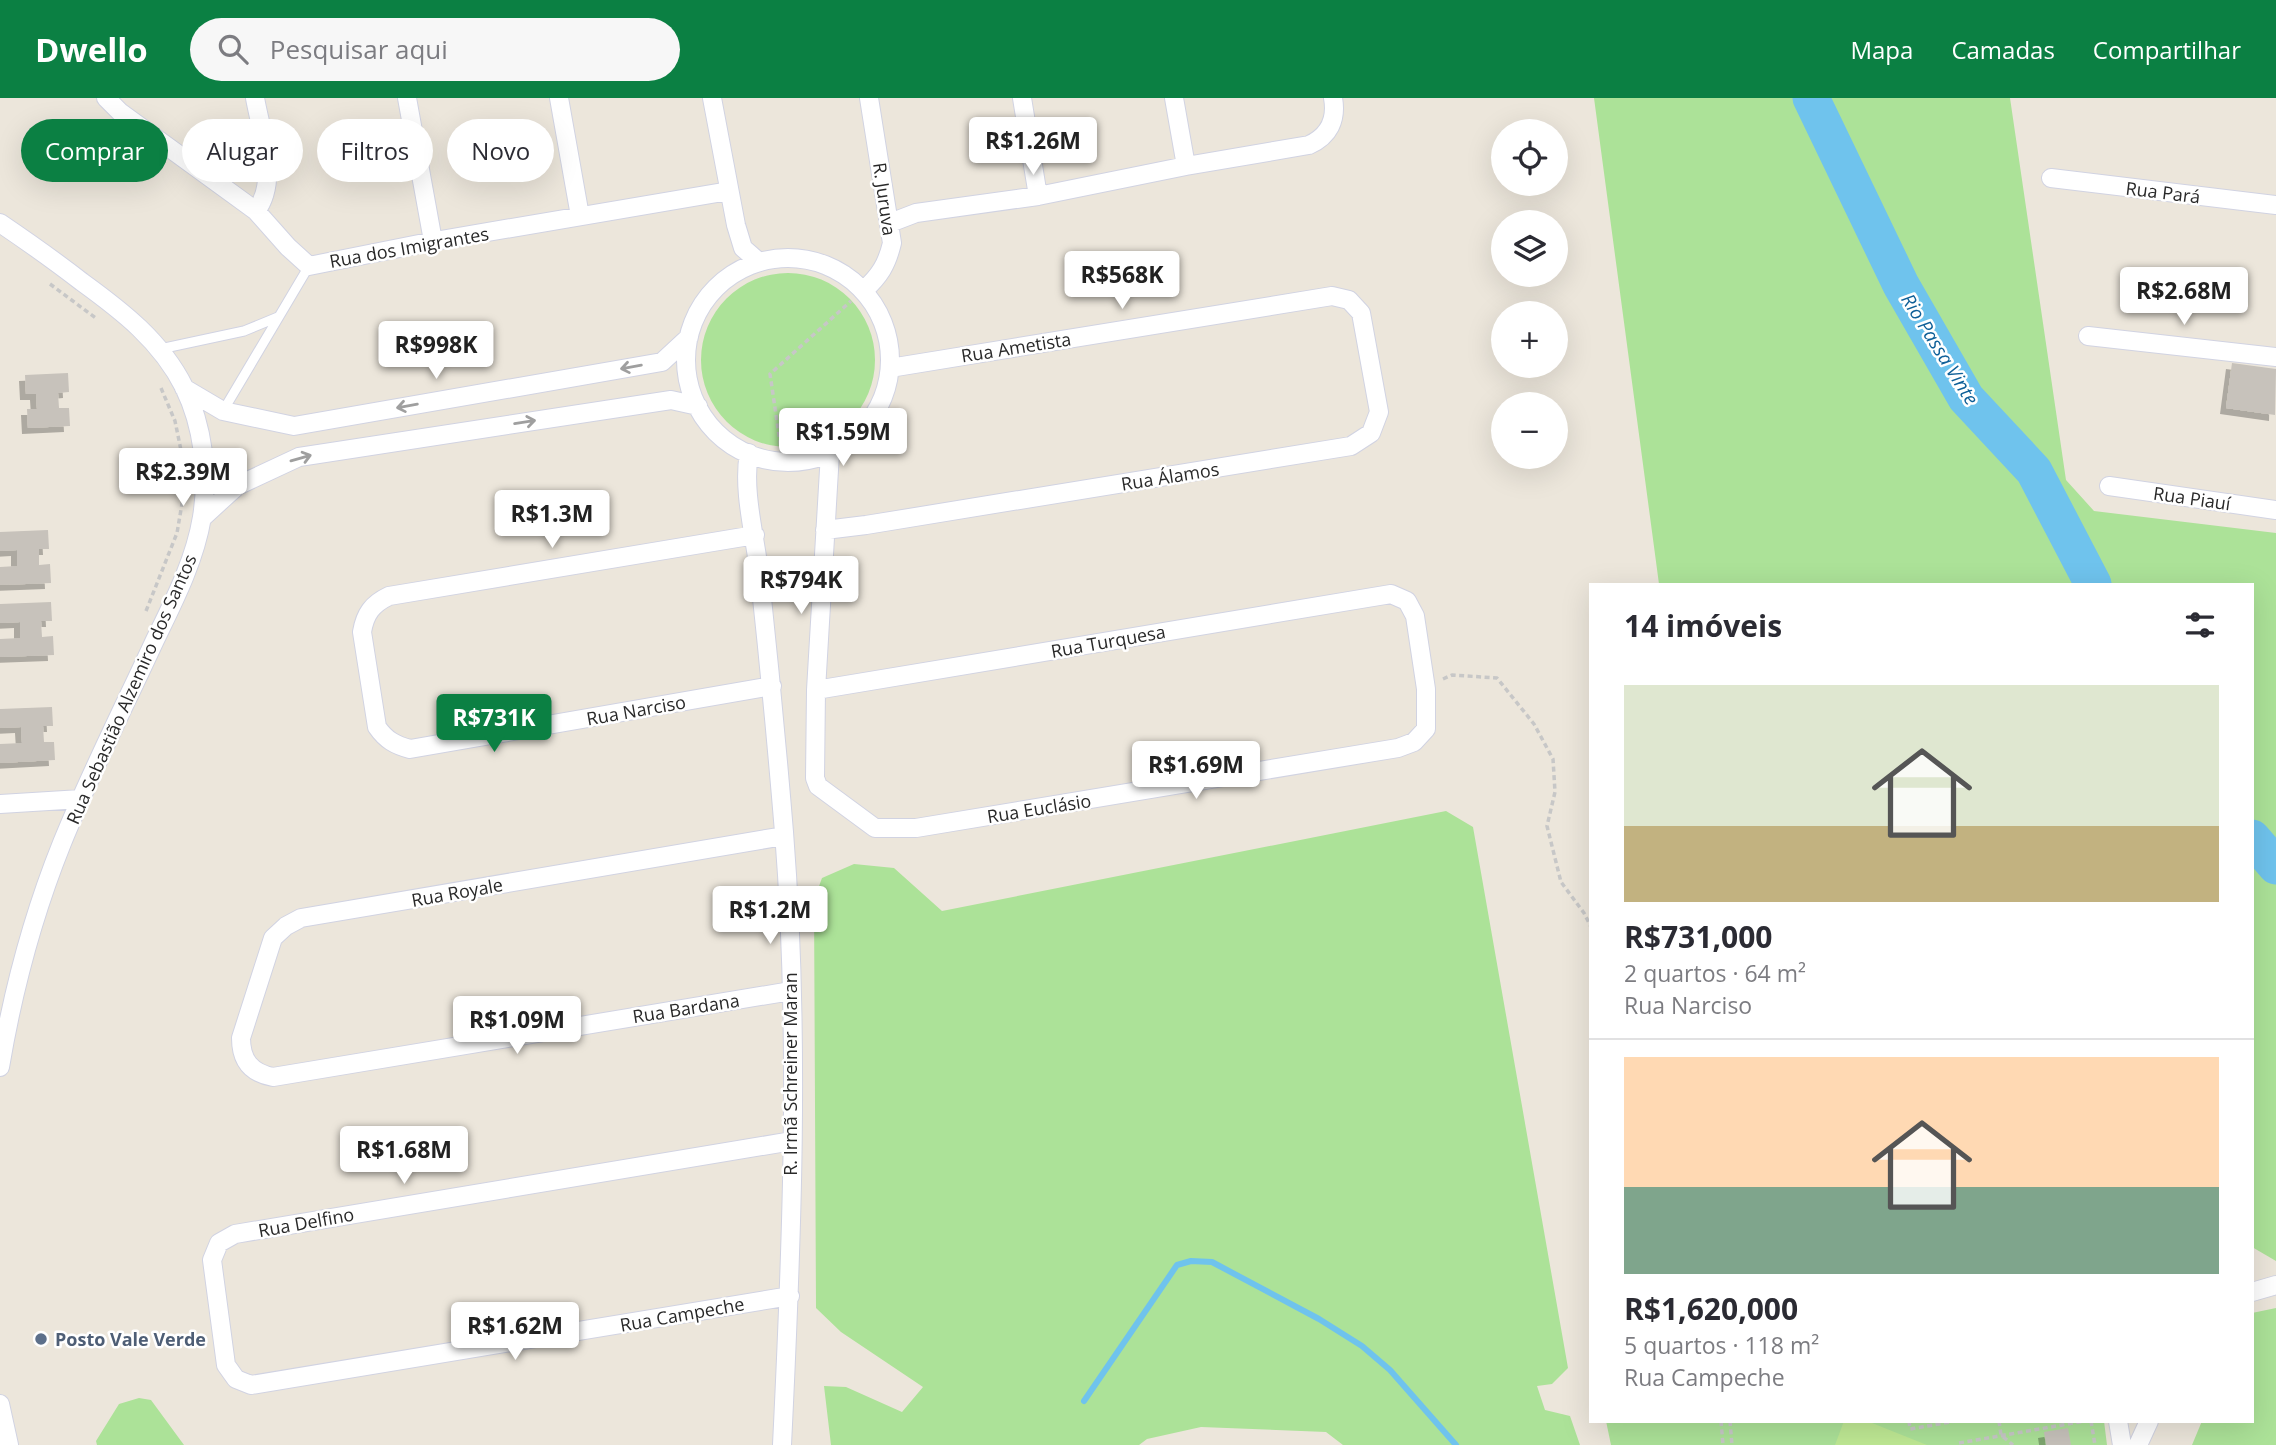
<!DOCTYPE html>
<html lang="pt">
<head>
<meta charset="utf-8">
<style>
  body { margin:0; font-family:"Open Sans",sans-serif; background:#f7f7f7; color:#2b2b33; height:100vh; display:flex; flex-direction:column; font-size:26px; white-space:nowrap }
  * { box-sizing:border-box; margin:0 }
  p { font-size:23px; color:#7c7c81 }
  .icon { flex:none; width:38px; height:38px; fill:none; stroke:currentColor; stroke-width:2; stroke-linecap:round; stroke-linejoin:round }
  .map { position:relative; flex:1; overflow:hidden }
  .details { position:absolute; left:1589px; top:485px; width:665px; height:840px; display:flex; flex-direction:column; background:#fff; border-radius:0px; box-shadow:0 7px 28px #0002 }
  .details>* { flex:none }
  .guide { position:absolute; left:21px; top:21px; width:665px; height:63px; display:flex; gap:14px }
  .tools { position:absolute; left:1491px; top:21px; display:grid; gap:14px }
  .tools a { display:grid; place-items:center; width:77px; height:77px; border-radius:50%; background:#fff; box-shadow:0 7px 28px #0002; font-size:35px }
  .price { position:absolute; translate:-50% -60px; padding:0 16px; border-radius:7px; background:#fff; color:#222; font-size:23px; line-height:46px; filter:drop-shadow(0 2px 4px #0008) }
  .price::after { content:''; position:absolute; left:50%; top:42px; width:21px; height:16px; margin-left:-10px; background:inherit; clip-path:polygon(0 0,100% 0,50% 100%) }
  .price.current { background:#0b8043; color:#fff }
  ul { padding:0; list-style:none }
  li { display:grid; align-content:center; gap:14px; height:371px; padding:0 35px }
  li+li { border-top:2px solid #e1e1e2 }
  li span { display:grid; place-items:center; height:217px; border-radius:0px; color:#555 }
  li>.icon { margin-inline-start:auto }
  span .icon { width:126px; height:126px; fill:#fffc; stroke-width:1 }
  li b { font-size:30px }
  h2 { display:flex; justify-content:space-between; align-items:center; height:84px; padding:0 35px; font-size:30px }
  .chip { padding:0 24px; border-radius:32px; background:#fff; box-shadow:0 7px 28px #0002; font-size:24px; line-height:63px }
  .chip.current { background:#0b8043; color:#fff }
  header { display:flex; align-items:center; gap:42px; box-sizing:border-box; height:98px; padding:0 35px; background:#0b8043; color:#fff }
  header strong { font-size:33px }
  nav { display:flex; gap:38px; margin-inline-start:auto; font-size:24px }
  .search { width:490px; height:63px; background:#f7f7f7; display:flex; align-items:center; gap:18px; box-sizing:border-box; padding:0 24px; border-radius:38px; color:#7c7c81; font-size:26px }
  .map>svg:first-child { display:block }
  .green { fill:#ace298 }
  .pitch { fill:#bfe994 }
  .lines { fill:none; stroke-linecap:round; stroke-linejoin:round }
  .stream { stroke:#6fc3ed; stroke-width:6 }
  .river { stroke:#6fc3ed; stroke-width:37 }
  .building { fill:#c7c2bb; filter:url(#shadow) }
  .service-casing { stroke:#d1d3e2; stroke-width:11 }
  .minor-casing { stroke:#d1d3e2; stroke-width:20 }
  .path { stroke:#c7c7c7; stroke-width:3.5; stroke-dasharray:5 3.5; stroke-linecap:butt }
  .service { stroke:#fff; stroke-width:9 }
  .minor { stroke:#fff; stroke-width:18 }
  .oneway { stroke:#9f9f9f }
  .service-dot { fill:#5c6f8a; stroke:#fff; stroke-width:2.5 }
  .labels { text-anchor:middle; dominant-baseline:central; stroke-width:5; stroke-linejoin:round; paint-order:stroke }
  .street-label { font-size:18px; fill:#292929; stroke:#fff }
  .service-label { font-size:18px; font-weight:bold; fill:#4e5e75; stroke:#fff; text-anchor:start }
  .water-label { font-size:19px; font-style:italic; fill:#0f6098; stroke:#fff }
</style>
</head>
<body>
<header>
<strong>Dwello</strong>
<div class="search"><svg class="icon" aria-label="search" viewBox="0 0 24 24"><circle cx="10" cy="10" r="6"/><path d="M15 15l6 6"/></svg>Pesquisar aqui</div>
<nav><a>Mapa</a><a>Camadas</a><a>Compartilhar</a></nav>
</header>
<div class="map">
<svg width="2276" height="1347" viewBox="0 0 2276 1347">
  <defs>
    <filter id="shadow"><feDropShadow dx="-6" dy="6" stdDeviation="0" flood-color="#0004"/></filter>
  </defs>
  <rect width="100%" height="100%" fill="#ece6db"/>
  <!-- green -->
  <path class="green" d="M1594 0H2010L2066 382 2094 413 2276 435V1163L2252 1149V486H1659Z
    M701 262a87 87 0 1 1 174 0a87 87 0 1 1-174 0Z
    M1446 713 1473 729 1568 1270 1552 1286 1537 1288 1545 1312 1570 1318 1580 1347H1343L1326 1334 1201 1329 1147 1341 1139 1347H831L824 1288 846 1289 902 1314 923 1289 841 1234 816 1210 814 802 822 780 854 766 894 770 942 813Z
    M2276 1210V1347H2192L2202 1323H2252V1215Z
    M139 1300 151 1302 184 1347H97L96 1343 119 1306Z
    M1606 1323H2104L2107 1347H1611Z"/>
  <!-- pitch -->
  <path class="pitch" d="M1844 1323H1867L1927 1347H1835Z"/>
  <g class="lines">
    <!-- stream -->
    <path class="stream" d="M1084 1303 1177 1167 1191 1163 1212 1164 1319 1221 1362 1248 1390 1272 1456 1347"/>
    <!-- river -->
    <path class="river" d="M1811 0 1901 187 1966 300 2034 373 2093 486
      M2252 740 2276 768"/>
  </g>
  <!-- building -->
  <path class="building" d="M2232 265 2276 271 2275 317 2226 310Z
    M68 275 69 294 58 295 59 310H69L70 328 28 330 27 311H37L36 296H26L25 277Z
    M48 432 49 451H39V467L50 466 51 485 0 487V469L17 468V452L0 453V434Z
    M51 504 52 523H41L42 539 53 538 54 557 0 559V541L20 540V524L0 525V506Z
    M52 609 53 628H43L44 644H54L55 662 0 665V646L22 645 21 629 0 630V611Z
    M2068 1330 2071 1347H2046L2044 1334Z"/>
  <g class="lines">
    <defs>
      <path id="service" d="M160 251 244 233 278 219
        M223 313 309 168"/>
      <path id="minor" d="M106 0 120 14 256 113 288 149 309 168 429 144 729 93
        M255 0C261 34 279 83 256 113
        M407 0 433 143
        M559 0 580 118
        M712 0 736 127 743 150 759 164
        M1022 0 1038 98
        M1174 0 1186 68
        M2051 80 2276 107
        M0 125C28 144 55 163 82 184 122 213 161 243 184 289 203 328 209 376 202 419 195 462 174 503 155 542 124 609 90 676 62 745 33 817 13 892 0 969
        M890 125 916 115 1038 98 1186 68 1309 47C1329 38 1337 22 1333 0
        M686 262a102 102 0 1 1 204 0a102 102 0 1 1-204 0Z
        M863 193C880 178 887 166 892 145L869 0
        M2088 238 2276 259
        M184 290 223 313 294 328 662 264 689 239
        M749 355C742 394 756 441 760 481 769 565 777 649 784 734 800 937 792 1143 782 1347
        M2109 388 2276 412
        M202 420 237 388 299 359 671 302 698 308
        M825 432 866 427 1351 348 1371 335 1379 314 1361 215 1349 202 1332 198 890 270
        M755 437 389 498C372 506 365 516 362 534L377 629C386 642 395 647 410 651L772 588
        M816 592 1391 496 1407 503 1415 518 1426 591V631L1414 644 1398 650 916 730H875L818 688 815 680 816 592 830 355
        M0 706 81 701
        M784 738 301 820 286 828 273 840 241 940C241 962 251 975 273 979L791 893
        M2252 1194 2276 1187
        M790 1198 251 1287 236 1281 226 1267 212 1162 219 1145 235 1136 792 1043
        M0 1306 9 1347
        M2118 1323 2122 1347
        M2138 1347 2149 1323"/>
    </defs>
    <!-- service casing -->
    <use href="#service" class="service-casing"/>
    <!-- minor casing -->
    <use href="#minor" class="minor-casing"/>
    <!-- path -->
    <path class="path" d="M50 186 97 221
      M161 290 175 323 183 362
      M783 364 770 276 851 203
      M146 513 177 435 184 394
      M1443 581 1452 577 1497 580 1534 626 1553 661 1555 694 1547 728 1561 784 1584 815 1591 829
      M1721 1323 1723 1347
      M1730 1323 1732 1347
      M1909 1323 1910 1331 1956 1323
      M1999 1323 2001 1337 2013 1347
      M2091 1323 2095 1347
      M1959 1345 2085 1323"/>
    <!-- service -->
    <use href="#service" class="service"/>
    <!-- minor -->
    <use href="#minor" class="minor"/>
  </g>
  <!-- one-way arrows -->
  <defs><path id="oneway-shaft" d="M-6 0H5M1.5-3L5.5 0L1.5 3" fill="none" stroke-width="1.6" stroke-linecap="round" stroke-linejoin="round" transform="scale(1.75)"/></defs>
  <g class="oneway">
    <use href="#oneway-shaft" transform="translate(631 269) rotate(170)"/>
    <use href="#oneway-shaft" transform="translate(407 308) rotate(170)"/>
    <use href="#oneway-shaft" transform="translate(525 324) rotate(-9)"/>
    <use href="#oneway-shaft" transform="translate(301 360) rotate(-16)"/>
  </g>
  <!-- markers -->
  <circle class="service-dot" cx="41" cy="1241" r="7"/>
  <g class="labels">
    <!-- street labels -->
    <g class="street-label">
      <text transform="translate(2163 94) rotate(7)">Rua Pará</text>
      <text transform="translate(885 101) rotate(82)">R. Juruva</text>
      <text transform="translate(409 149) rotate(-10)">Rua dos Imigrantes</text>
      <text transform="translate(1016 249) rotate(-9)">Rua Ametista</text>
      <text transform="translate(1170 378) rotate(-9)">Rua Álamos</text>
      <text transform="translate(2192 400) rotate(8)">Rua Piauí</text>
      <text transform="translate(1108 543) rotate(-10)">Rua Turquesa</text>
      <text transform="translate(131 591) rotate(-66)">Rua Sebastião Alzemiro dos Santos</text>
      <text transform="translate(636 612) rotate(-10)">Rua Narciso</text>
      <text transform="translate(1039 710) rotate(-9)">Rua Euclásio</text>
      <text transform="translate(457 794) rotate(-10)">Rua Royale</text>
      <text transform="translate(686 910) rotate(-9)">Rua Bardana</text>
      <text transform="translate(790 976) rotate(-90)">R. Irmã Schreiner Maran</text>
      <text transform="translate(306 1124) rotate(-10)">Rua Delfino</text>
      <text transform="translate(682 1216) rotate(-10)">Rua Campeche</text>
    </g>
    <!-- service labels -->
    <g class="service-label">
      <text x="55" y="1241">Posto Vale Verde</text>
    </g>
    <!-- water labels -->
    <g class="water-label">
      <text transform="translate(1940 251) rotate(58)">Rio Passa Vinte</text>
    </g>
  </g>
</svg>
<div class="tools">
<a><svg class="icon" aria-label="locate" viewBox="0 0 24 24"><circle cx="12" cy="12" r="6"/><path d="M12 2v4M12 18v4M2 12h4M18 12h4"/></svg></a>
<a><svg class="icon" aria-label="layers" viewBox="0 0 24 24"><path d="M12 4l9 5-9 5-9-5zM3 14l9 5 9-5"/></svg></a>
<a>+</a>
<a>−</a>
</div>
<b class="price" style="left:1033px;top:79px">R$1.26M</b>
<b class="price" style="left:1122px;top:213px">R$568K</b>
<b class="price" style="left:2184px;top:229px">R$2.68M</b>
<b class="price" style="left:436px;top:283px">R$998K</b>
<b class="price" style="left:843px;top:370px">R$1.59M</b>
<b class="price" style="left:183px;top:410px">R$2.39M</b>
<b class="price" style="left:552px;top:452px">R$1.3M</b>
<b class="price" style="left:801px;top:518px">R$794K</b>
<b class="price current" style="left:494px;top:656px">R$731K</b>
<b class="price" style="left:1196px;top:703px">R$1.69M</b>
<b class="price" style="left:770px;top:848px">R$1.2M</b>
<b class="price" style="left:517px;top:958px">R$1.09M</b>
<b class="price" style="left:404px;top:1088px">R$1.68M</b>
<b class="price" style="left:515px;top:1264px">R$1.62M</b>
<div class="guide">
<a class="chip current">Comprar</a>
<a class="chip">Alugar</a>
<a class="chip">Filtros</a>
<a class="chip">Novo</a>
</div>
<section class="details">
<h2>14 imóveis<svg class="icon" aria-label="filters" viewBox="0 0 24 24"><path d="M4 7h16M4 17h16"/><circle cx="9" cy="7" r="2"/><circle cx="15" cy="17" r="2"/></svg></h2>
<ul>
<li><span style="background:linear-gradient(#dfe7d0 65%,#c2b280 0)"><svg class="icon" aria-label="home" viewBox="0 0 24 24"><path d="M3 11l9-7 9 7M6 9v11h12V9"/></svg></span><div><b>R$731,000</b><p>2 quartos · 64 m²</p><p>Rua Narciso</p></div></li>
<li><span style="background:linear-gradient(#ffd9b3 60%,#7fa58c 0)"><svg class="icon" aria-label="home" viewBox="0 0 24 24"><path d="M3 11l9-7 9 7M6 9v11h12V9"/></svg></span><div><b>R$1,620,000</b><p>5 quartos · 118 m²</p><p>Rua Campeche</p></div></li>
</ul>
</section>
</div>
</body>
</html>
